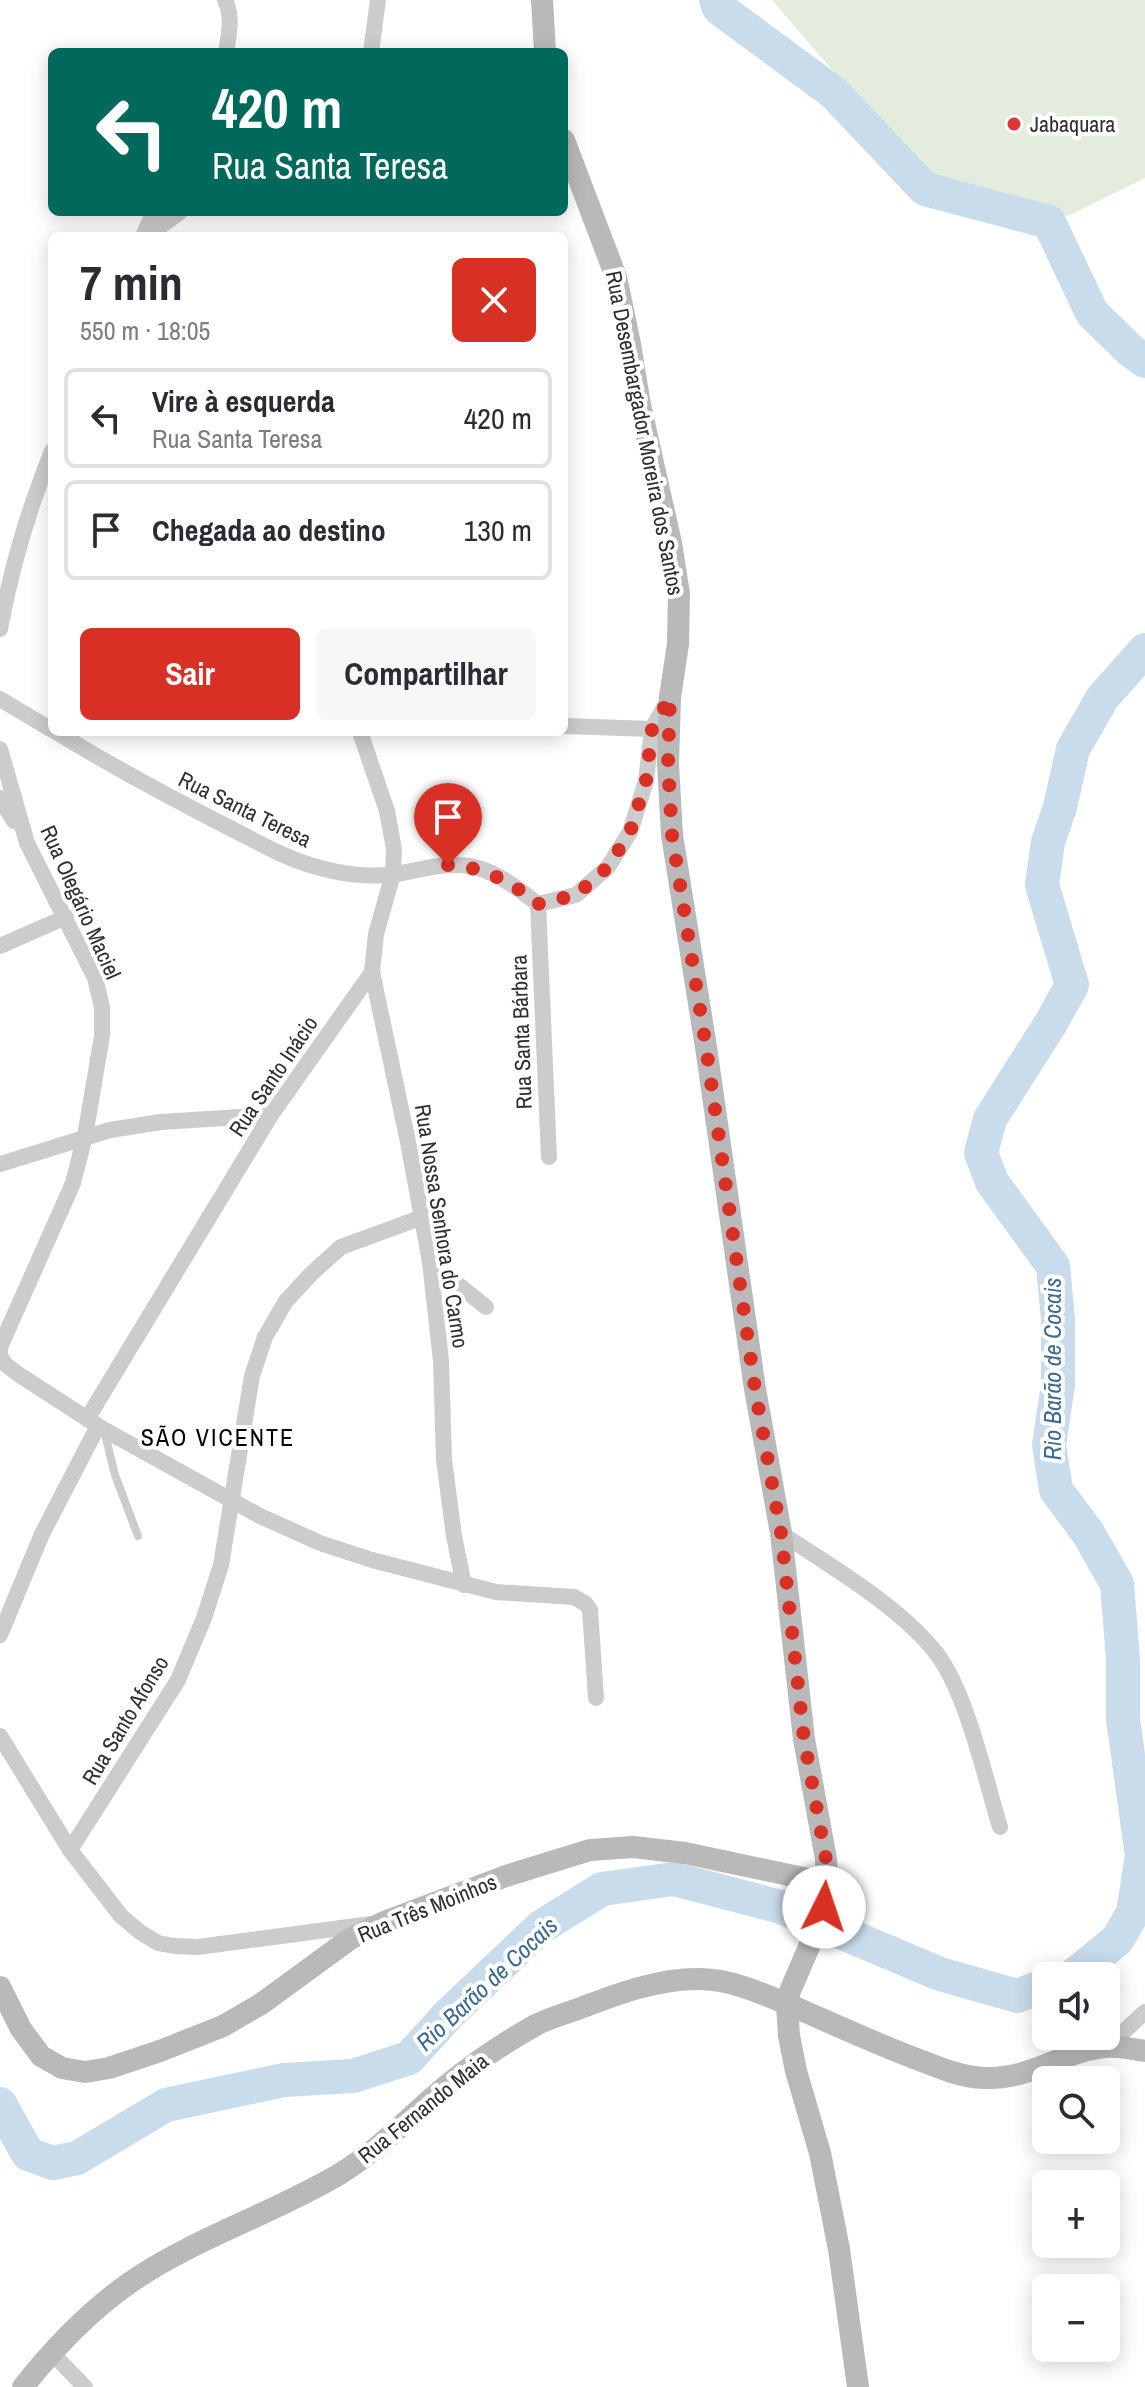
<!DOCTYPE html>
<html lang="pt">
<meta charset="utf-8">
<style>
body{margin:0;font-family:"Archivo Narrow",sans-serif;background:#f7f7f7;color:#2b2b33;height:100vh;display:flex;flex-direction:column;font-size:30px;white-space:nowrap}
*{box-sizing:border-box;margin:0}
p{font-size:26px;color:#7c7c81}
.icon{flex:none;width:44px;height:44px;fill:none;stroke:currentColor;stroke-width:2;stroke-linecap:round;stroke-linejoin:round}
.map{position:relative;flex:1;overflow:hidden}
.details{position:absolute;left:48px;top:232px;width:520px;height:504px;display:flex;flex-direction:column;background:#fff;border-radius:12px;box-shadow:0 4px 20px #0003}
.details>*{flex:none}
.banner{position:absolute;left:48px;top:48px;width:520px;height:168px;border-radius:12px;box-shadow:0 4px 20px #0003;background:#00695c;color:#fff;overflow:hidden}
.fabs{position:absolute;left:1032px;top:1962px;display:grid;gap:16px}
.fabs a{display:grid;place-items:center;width:88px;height:88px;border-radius:12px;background:#fff;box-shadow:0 4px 20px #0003;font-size:40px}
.pin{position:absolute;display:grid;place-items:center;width:68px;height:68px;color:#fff;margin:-82px -34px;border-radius:50% 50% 50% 0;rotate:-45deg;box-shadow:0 0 8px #0007}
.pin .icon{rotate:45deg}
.me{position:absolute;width:88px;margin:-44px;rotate:4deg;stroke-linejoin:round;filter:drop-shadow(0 0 6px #0008)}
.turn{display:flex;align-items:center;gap:28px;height:168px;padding:0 32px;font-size:36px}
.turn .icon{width:104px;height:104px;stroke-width:2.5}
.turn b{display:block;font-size:56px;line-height:68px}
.round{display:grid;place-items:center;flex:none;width:84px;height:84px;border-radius:12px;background:#f7f7f7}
.headline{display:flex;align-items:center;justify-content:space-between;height:136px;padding:0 32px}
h1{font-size:48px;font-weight:700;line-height:60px}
.button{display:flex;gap:16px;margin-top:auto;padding:16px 32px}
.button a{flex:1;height:92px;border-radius:12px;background:#d93025;color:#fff;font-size:32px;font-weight:700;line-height:92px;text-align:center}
.button a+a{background:#f7f7f7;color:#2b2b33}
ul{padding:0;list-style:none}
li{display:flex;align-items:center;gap:24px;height:100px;margin:0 16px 12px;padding:0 16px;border:4px solid #e1e1e2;border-radius:12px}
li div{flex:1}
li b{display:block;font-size:30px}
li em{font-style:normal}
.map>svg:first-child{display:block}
.garden{fill:#e4ecdd}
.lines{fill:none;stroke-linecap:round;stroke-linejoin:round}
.river{stroke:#c9dceb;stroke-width:34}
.lane{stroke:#ccc;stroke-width:8}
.street{stroke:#ccc;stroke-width:16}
.secondary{stroke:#b9b9b9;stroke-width:22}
.route{stroke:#d93025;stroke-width:14;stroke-dasharray:0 25.2}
.poi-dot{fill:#e33434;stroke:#fff;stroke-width:3}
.labels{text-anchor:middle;stroke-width:8;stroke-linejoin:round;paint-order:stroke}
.poi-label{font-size:22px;fill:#2f2f2f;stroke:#fff;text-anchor:start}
.street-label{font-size:22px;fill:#2f2f2f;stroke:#fff}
.water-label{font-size:24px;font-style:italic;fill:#3d6a90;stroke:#fff}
.neighbourhood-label{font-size:24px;letter-spacing:2px;fill:#000;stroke:#fff}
</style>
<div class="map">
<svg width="1145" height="2387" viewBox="0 0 1145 2387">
<rect width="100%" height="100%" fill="#fff"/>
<polygon class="garden" points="772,0 1145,0 1145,178 1068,216 932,176 834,72"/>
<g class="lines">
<g class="river">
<polyline points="716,0 719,8 834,93 925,189 1049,222 1092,313 1130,350 1145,361"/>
<polyline points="1073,1976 1117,1940 1133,1913 1142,1856 1123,1719 1123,1659 1117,1584 1088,1533 1056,1490 1049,1445 1058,1385 1058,1319 1053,1266 992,1182 981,1153 990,1119 1051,1023 1072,985 1042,885 1048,842 1060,807 1073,749 1103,697 1145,650"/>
<polyline points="0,2104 28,2154 53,2163 77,2158 166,2105 284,2080 353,2076 409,2058 449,2014 541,1927 602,1889 674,1879 781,1907 940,1974 1017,1996 1046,1985"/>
</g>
<polyline class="lane" points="104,1430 115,1475 138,1536"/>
<g class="street">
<path d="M225 0C233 16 229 35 226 52"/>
<polyline points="371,52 378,0"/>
<polyline points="143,236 154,212"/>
<polyline points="147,236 180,212"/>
<path d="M0 629C11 569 29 508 52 451"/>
<polyline points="0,699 52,730"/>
<polyline points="564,726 652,729"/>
<path d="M56 732C112 766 169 797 228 827 256 841 286 859 317 867 341 874 371 878 396 874 420 870 444 862 469 866 495 870 517 888 538 904L576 895 608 867 630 832 646 781 652 729 667 702"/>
<polyline points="0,749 27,843 95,978 102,1007 102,1036 85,1136 73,1183 1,1345 0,1352"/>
<polyline points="0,798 14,821"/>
<polyline points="538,904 549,1157"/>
<polyline points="0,946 66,917"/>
<polyline points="372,972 408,1142 430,1262 441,1361 444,1460 454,1536 464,1585"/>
<polyline points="0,1164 110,1130 161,1122 271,1115"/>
<polyline points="430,1262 486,1307"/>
<polyline points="0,1356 5,1364 18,1374 103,1429 260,1516 320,1543 372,1560 496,1592 574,1597 586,1604 590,1610 596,1698"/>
<polyline points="87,1419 271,1115 372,972 376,934 393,874 394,849 387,811 360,732"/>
<path d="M781 1533C831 1567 900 1606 937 1654 967 1694 985 1778 1000 1827"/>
<polyline points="0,1635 42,1534 98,1426"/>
<polyline points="0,1736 70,1850 121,1916 140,1932 158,1943 174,1946 198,1947 371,1924"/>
<polyline points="70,1850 178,1680 204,1618 221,1565 252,1376 265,1337 286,1301 312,1273 341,1247 420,1218"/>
<polyline points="1108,2046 1145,2012"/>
<polyline points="51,2352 85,2387"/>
</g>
<g class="secondary">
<polyline points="542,0 545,52"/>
<polyline points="564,140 616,277 630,344 640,405 671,543 679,594 678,644 670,697 668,764 672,835 706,1047 755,1389 781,1533 804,1739 826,1859 827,1883 818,1926 790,1991 787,2004 789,2036 796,2071 820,2153 839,2249 858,2387"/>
<polyline points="0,1987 21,2029 41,2056 62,2068 85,2072 109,2068 160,2051 223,2026 261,2004 350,1939 384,1922 506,1876 590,1850 633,1847 685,1853 827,1883"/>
<path d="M23 2387C54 2348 87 2313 128 2284 192 2239 270 2215 338 2175 378 2151 410 2116 446 2086 474 2063 505 2042 536 2025 549 2018 564 2014 578 2009 617 1994 659 1978 701 1979 736 1980 767 1996 799 2009 840 2027 881 2046 922 2061 942 2069 962 2077 984 2078 1032 2080 1064 2050 1107 2047 1119 2046 1133 2049 1145 2051"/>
</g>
</g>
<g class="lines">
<path class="route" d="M448 865C484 867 510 881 538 904L576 895 608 867 630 832 646 781 652 729 670 697 668 764 672 835 706 1047 755 1389 781 1533 804 1739 826 1859 827 1883 824 1907"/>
</g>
<circle class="poi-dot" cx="1014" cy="124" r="8"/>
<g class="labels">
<g class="poi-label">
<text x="1030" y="132">Jabaquara</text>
</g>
<g class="street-label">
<text transform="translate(645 433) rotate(79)" y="8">Rua Desembargador Moreira dos Santos</text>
<text transform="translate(245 809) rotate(26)" y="8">Rua Santa Teresa</text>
<text transform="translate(81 902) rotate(66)" y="8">Rua Olegário Maciel</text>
<text transform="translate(521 1032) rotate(-92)" y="8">Rua Santa Bárbara</text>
<text transform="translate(273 1076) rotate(-56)" y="8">Rua Santo Inácio</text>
<text transform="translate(442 1226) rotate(81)" y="8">Rua Nossa Senhora do Carmo</text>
<text transform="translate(125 1720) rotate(-59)" y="8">Rua Santo Afonso</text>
<text transform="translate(427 1908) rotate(-22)" y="8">Rua Três Moinhos</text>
<text transform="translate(423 2108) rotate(-39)" y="8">Rua Fernando Maia</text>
</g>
<g class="water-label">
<text transform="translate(1053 1369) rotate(-90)" y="8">Rio Barão de Cocais</text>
<text transform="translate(487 1984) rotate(-43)" y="8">Rio Barão de Cocais</text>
</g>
<g class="neighbourhood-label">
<text x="218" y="1446">SÃO VICENTE</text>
</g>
</g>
</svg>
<div class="fabs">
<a><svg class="icon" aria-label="sound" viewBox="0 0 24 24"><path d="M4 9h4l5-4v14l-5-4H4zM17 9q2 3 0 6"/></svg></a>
<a><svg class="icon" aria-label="search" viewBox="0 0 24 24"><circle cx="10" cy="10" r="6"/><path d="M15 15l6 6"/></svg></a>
<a>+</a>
<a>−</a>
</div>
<div class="pin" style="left:448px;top:865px;background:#d93025"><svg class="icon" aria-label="arrive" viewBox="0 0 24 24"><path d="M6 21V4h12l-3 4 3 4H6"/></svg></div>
<svg class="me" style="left:824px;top:1907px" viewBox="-20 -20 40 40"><circle r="19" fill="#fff"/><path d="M0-13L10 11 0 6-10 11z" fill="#d93025"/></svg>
<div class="banner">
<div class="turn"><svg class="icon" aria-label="left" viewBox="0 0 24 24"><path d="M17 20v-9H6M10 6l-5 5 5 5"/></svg><div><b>420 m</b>Rua Santa Teresa</div></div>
</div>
<section class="details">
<div class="headline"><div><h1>7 min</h1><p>550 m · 18:05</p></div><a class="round" style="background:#d93025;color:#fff"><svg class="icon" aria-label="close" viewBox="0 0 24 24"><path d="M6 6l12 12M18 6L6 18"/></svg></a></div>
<ul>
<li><svg class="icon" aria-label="left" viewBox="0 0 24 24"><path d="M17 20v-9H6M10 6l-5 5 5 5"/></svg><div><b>Vire à esquerda</b><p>Rua Santa Teresa</p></div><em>420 m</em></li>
<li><svg class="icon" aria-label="arrive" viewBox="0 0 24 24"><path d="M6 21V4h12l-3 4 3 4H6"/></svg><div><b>Chegada ao destino</b></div><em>130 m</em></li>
</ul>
<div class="button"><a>Sair</a><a>Compartilhar</a></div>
</section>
</div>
